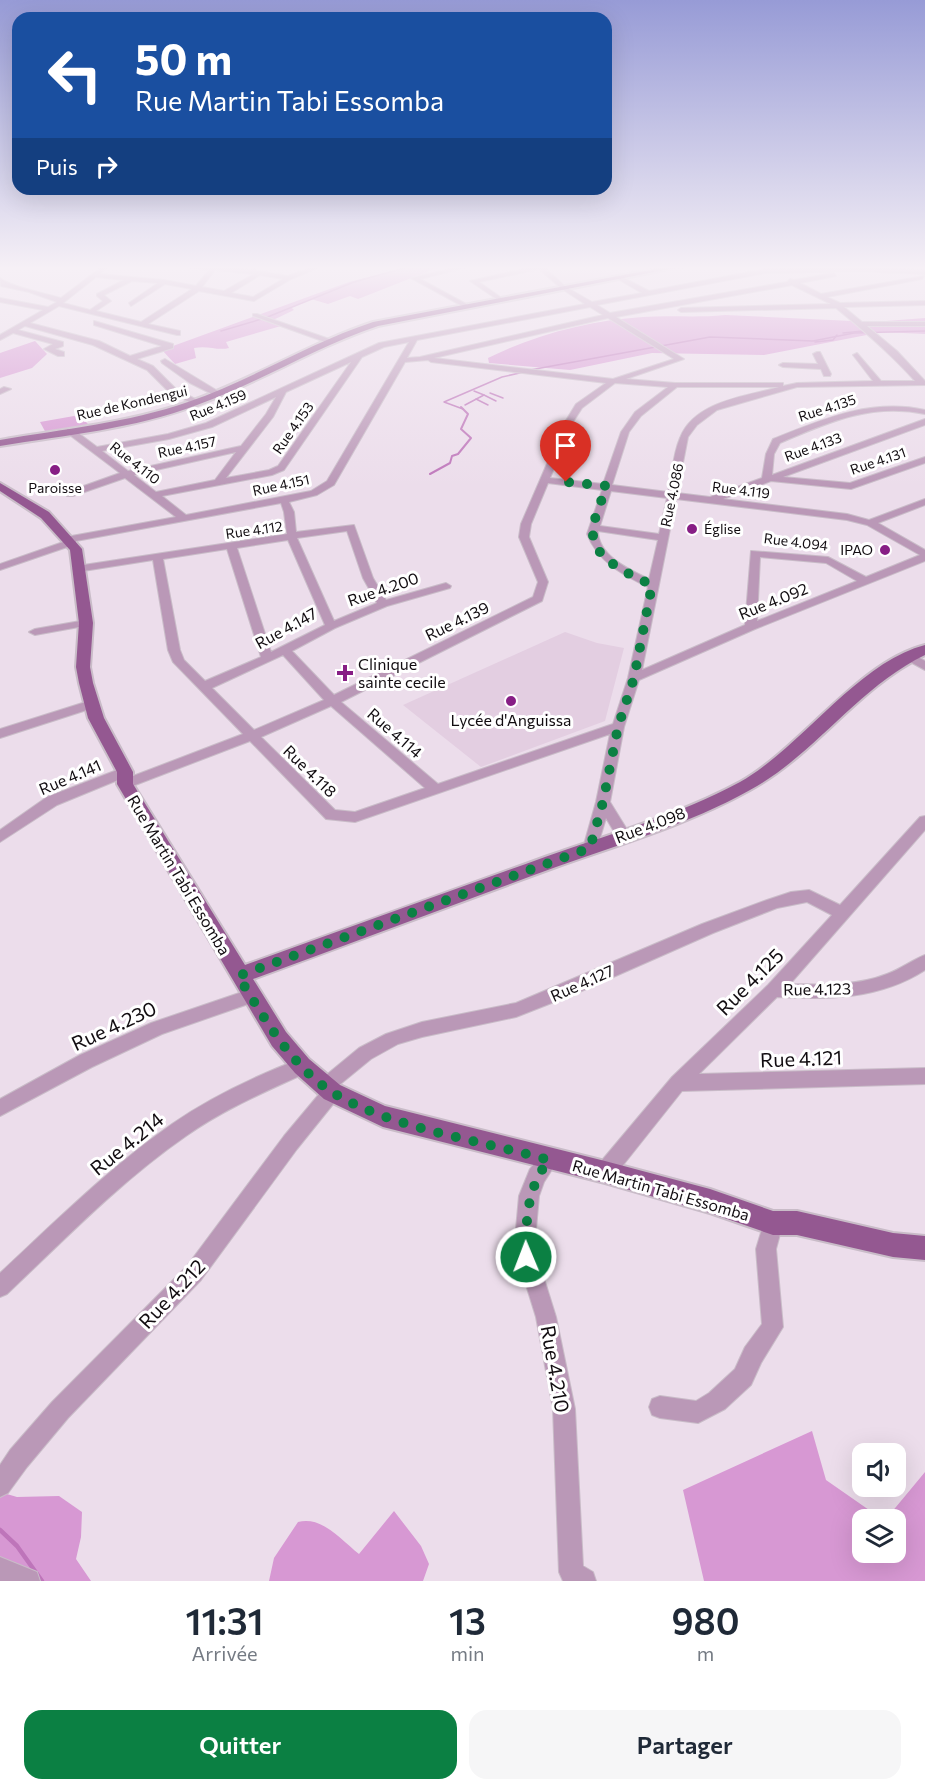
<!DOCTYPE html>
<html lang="fr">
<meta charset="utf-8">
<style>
body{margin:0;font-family:Commissioner,sans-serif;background:#f6f6f7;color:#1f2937;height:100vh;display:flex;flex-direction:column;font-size:22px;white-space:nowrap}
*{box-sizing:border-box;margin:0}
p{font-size:20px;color:#747a83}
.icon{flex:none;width:33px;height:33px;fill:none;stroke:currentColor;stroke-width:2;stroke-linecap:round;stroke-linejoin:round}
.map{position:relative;height:1581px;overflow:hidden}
.sheet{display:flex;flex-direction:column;background:#fff;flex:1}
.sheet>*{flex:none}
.guide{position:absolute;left:12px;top:12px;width:600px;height:183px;border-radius:18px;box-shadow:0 6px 24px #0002;background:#1a4fa0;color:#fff;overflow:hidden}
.controls{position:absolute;left:852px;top:1443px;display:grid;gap:12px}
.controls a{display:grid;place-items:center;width:54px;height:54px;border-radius:12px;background:#fff;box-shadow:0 6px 24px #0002;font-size:30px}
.pin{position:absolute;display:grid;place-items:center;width:51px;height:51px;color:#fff;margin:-62px -26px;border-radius:50% 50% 50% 0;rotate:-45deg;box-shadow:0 0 6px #0007}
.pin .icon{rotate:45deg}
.me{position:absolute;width:66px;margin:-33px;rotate:359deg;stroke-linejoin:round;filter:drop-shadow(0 0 4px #0008)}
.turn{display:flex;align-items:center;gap:21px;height:126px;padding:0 24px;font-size:27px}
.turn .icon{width:78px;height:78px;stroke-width:2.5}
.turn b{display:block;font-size:42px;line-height:51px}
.then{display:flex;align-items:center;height:57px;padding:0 24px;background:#0003;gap:12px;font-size:22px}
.eta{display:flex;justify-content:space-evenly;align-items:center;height:102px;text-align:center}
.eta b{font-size:36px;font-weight:600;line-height:42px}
.action{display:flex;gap:12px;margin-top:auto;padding:12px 24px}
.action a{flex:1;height:69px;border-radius:18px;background:#0b8043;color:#fff;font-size:24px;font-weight:600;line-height:69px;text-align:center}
.action a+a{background:#f6f6f7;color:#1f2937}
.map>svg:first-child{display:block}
.built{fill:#e3cee1}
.green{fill:#d798d3}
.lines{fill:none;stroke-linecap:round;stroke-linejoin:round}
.stream-far2{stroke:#be75ba;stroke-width:1.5}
.stream-far1{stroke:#be75ba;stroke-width:2}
.stream{stroke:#be75ba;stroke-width:4.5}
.minor-casing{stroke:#c9bcc8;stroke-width:2}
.major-casing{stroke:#c9bcc8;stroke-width:4}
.minor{fill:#ba98b7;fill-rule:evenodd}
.major{fill:#945891;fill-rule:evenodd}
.route{stroke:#0b8043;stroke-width:10;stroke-dasharray:0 18}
.poi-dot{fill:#871e85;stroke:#fff;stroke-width:2}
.labels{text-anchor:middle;stroke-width:6;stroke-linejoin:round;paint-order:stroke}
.far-street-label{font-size:14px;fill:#110c10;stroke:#fff}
.far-poi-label{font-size:14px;fill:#110c10;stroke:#fff}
.street-label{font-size:16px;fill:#110c10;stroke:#fff}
.poi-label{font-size:16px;fill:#110c10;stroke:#fff;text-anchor:start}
.near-street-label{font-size:20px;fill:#110c10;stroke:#fff}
</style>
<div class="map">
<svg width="925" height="1581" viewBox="0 0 925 1581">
<rect width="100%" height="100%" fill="#ecddeb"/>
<g class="built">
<polygon points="544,266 597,266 614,275 565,284"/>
<polygon points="565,632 597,643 624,648 605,721 481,767 403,705"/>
</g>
<g class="green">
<path d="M411 266H442L358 299 350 296 328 304 311 299 291 307 294 310 271 321 281 326 226 342 229 348C217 351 208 345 194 348L196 358 175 364 162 350 349 282Z"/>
<path d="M725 315 873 322 925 318V334L882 332 764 355 652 353 570 370 489 363 488 358C534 335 591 320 643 317 670 315 696 318 725 315Z"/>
<polygon points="35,341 47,354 32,368 0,378 0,353"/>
<polygon points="74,416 83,419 89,425 46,433 40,422"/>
<polygon points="812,1431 826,1480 882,1519 862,1520 862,1552 896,1552 896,1520 886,1519 925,1472 925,1581 704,1581 683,1490"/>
<polygon points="0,1492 17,1497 59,1496 82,1512 81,1537 76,1559 91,1581 0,1581"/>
<path d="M394 1511 421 1546 429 1564 423 1581H269L274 1558 298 1522C323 1516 341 1540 359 1554Z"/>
</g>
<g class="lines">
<g class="stream-far2">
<polyline points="221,331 265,318 354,282 412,266"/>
<polyline points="843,333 863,331"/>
<polyline points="815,342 833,340 837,335"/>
<polyline points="530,370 710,337 813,341 854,333 925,331"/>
<polyline points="474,391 484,395"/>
<polyline points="490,393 503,398"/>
<polyline points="476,399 488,405"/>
<polyline points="465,405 484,395 496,401"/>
<polyline points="463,409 444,402 502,377 524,372"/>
</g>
<polyline class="stream-far1" points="430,474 450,463 452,456 458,454 471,438 461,429 468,414 461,407"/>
<polyline class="stream" points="0,1530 17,1546 42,1581"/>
<g class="minor-casing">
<g id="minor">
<path d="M103 266H109L100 274 164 280 196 286 209 270 191 268 188 266H218L251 270 254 268 258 271 288 276 315 266H323L291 279 254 301 199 291 148 324 180 331V335H177L59 306 30 323 99 341 130 356 162 346 94 325V321L173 344V348L137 359 153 366 176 389 199 401 200 403 196 405 170 393 147 370 93 345 25 326 18 330 63 342V346L55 349 64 352V356H58L44 349 53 344 13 333 0 340V335L43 310 0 302V298L48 307 57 302 29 292 1 286 0 278C11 287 44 293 61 298ZM215 270 253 274H254L224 291 202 287ZM260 275 283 279 253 297 231 293ZM96 277 124 280 97 294V296L103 301 90 310 63 303ZM132 281 158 283 129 303 131 306 165 284 192 289 141 322 96 311 111 301 104 295Z"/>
<polygon points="462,266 472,266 420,279 468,305 466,308 411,278"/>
<path d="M536 266H543L566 287 592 302 642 293 616 278 618 275 649 291 765 269 855 267 925 270V274L855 271 765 273 597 305 610 313 787 282 790 279 794 280 834 273 836 276 800 283 821 294 924 276 922 279 827 297 840 303 925 301V305L844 307 862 322H925V326H867L897 351 925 381V385L797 387 717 410 697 425 688 437 677 493 710 497 762 478 766 454 773 439C823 419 871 398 925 410V414C871 403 829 422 780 443L774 454 772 475 925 419V425L783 477 850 483 925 457V463L851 489 771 481 723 499 847 514 869 520 925 499V505L878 523 925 550V561L755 629 639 680 624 727 610 802 631 836 629 840H619L606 818 597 848 595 852H585L583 848 596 802 610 734 355 822 326 819 250 741 130 787H120L118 784 120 781 243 734 173 662 168 650 153 560 77 572 72 569 77 566 287 534 284 512 281 503 76 541V544L0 570V564L66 541V537L176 517 125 478 73 496H67V492L120 473 67 433V429H73L97 447 168 434 206 423 379 343 585 304 562 289 539 269 479 282 503 299 501 302 470 281ZM792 285 831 304 681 308 678 310 681 312 836 308C863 330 890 353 915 381H881L857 353 853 355 873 381 797 383 783 386V383H675L626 379 684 359 616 317ZM590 307 603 315 420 357 407 358 417 340ZM608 318 674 359 613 379 434 358ZM409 342 327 481 311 491 186 515 162 496 272 475 284 470 362 357 384 347ZM428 360 431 362 606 383 576 404 565 422 521 524 519 537 538 582 533 597 334 695 292 651 335 628 387 606 450 588 451 586 446 583 386 600 373 578 354 525 296 532 294 512 289 502 317 495 334 485 405 362ZM351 362 278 466 269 470 226 478 273 417 286 392ZM615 383 668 387 635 412 621 432 603 484 550 478 573 422 582 408ZM677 387H779C747 396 694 401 680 438 673 454 672 475 668 492L612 485 629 432 641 416ZM276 397 266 414 241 446 128 471 102 451 169 439 212 427ZM236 452 215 480 156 492 134 475ZM548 483 602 490 587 534C598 562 622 574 648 587L628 678 613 724 438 784 341 702 542 601 548 582 529 537 531 524ZM611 491 667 498 659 534 600 526ZM676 499 847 520 867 525 920 555 866 577 828 557 751 551 745 625 642 670ZM347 531 363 578 377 603 334 621 297 538ZM598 531 658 540 649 579C630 570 598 556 598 531ZM288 540 325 625 271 652 237 548ZM227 549 261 657 205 681 184 660 180 650 163 559ZM760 557 826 563 857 581 757 621ZM283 655 324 700 254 730 212 688ZM331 706 425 788 355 812 335 810 261 737Z"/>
<polygon points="253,314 257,314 335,341 328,343 253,316"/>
<polygon points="817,352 820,352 831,374 830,376 824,376 821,369 783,367 779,365 783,363 818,364 813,354"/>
<polygon points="165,359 221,393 214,395 190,383 162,363 161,361"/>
<polygon points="4,387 11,389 0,394 0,389"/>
<polygon points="86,620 90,621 90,625 35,635 29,632 35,629"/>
<polygon points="909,652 925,661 925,670 905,659 903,656"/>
<polygon points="92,700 96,701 98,704 96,707 0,738 0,729"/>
<polygon points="125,767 130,769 132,772 130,775 57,805 0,842 0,830 47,797"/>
<path d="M925 816V830L790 984C822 985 857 986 887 974 901 969 912 960 925 955V970C880 999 829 1000 777 997L699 1074 925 1068V1084L682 1091 612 1179 605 1181 598 1179 596 1172 598 1165 672 1077 768 985 832 915 807 902 777 908 713 933 577 993 516 1017 422 1037 398 1044 371 1059 338 1086 341 1092 338 1098 297 1149 201 1280 68 1418 27 1467 8 1493 0 1497V1465L10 1450 52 1402 187 1266 284 1136 320 1093 316 1087 319 1081 359 1048 386 1034 422 1022 516 1003 702 924 767 900 791 892 809 890 840 905 920 817Z"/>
<polygon points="251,989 257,991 259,996 257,1001 162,1034 92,1067 0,1116 0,1099 80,1055 151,1023"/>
<path d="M302 1058 308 1060 311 1066 308 1072C267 1091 224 1109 186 1136 121 1181 65 1239 7 1294L0 1297V1273C56 1221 110 1167 172 1124 211 1097 258 1075 302 1058Z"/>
<polygon points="549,1151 556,1154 558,1160 544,1182 539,1196 536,1229 537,1256 556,1317 575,1409 583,1566 593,1572 596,1581 563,1581 559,1572 553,1409 536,1317 517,1256 516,1229 519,1196 530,1169 542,1154"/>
<polygon points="773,1213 780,1216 783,1223 776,1249 783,1327 761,1363 751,1385 725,1409 698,1423 660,1418 652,1415 649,1407 652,1399 660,1396 696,1401 709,1393 735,1369 745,1347 762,1324 756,1249 766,1216"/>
<polygon points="0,1557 37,1572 40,1581 0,1581"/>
</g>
</g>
<g class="major-casing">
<g id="major">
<path d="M671 266H685L378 326C315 347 259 383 197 405 134 429 66 435 0 446V440C63 429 128 423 188 402 252 380 309 343 373 322Z"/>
<path d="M0 483 49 512 82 549 93 623 90 667 93 683 104 718 133 772V784L245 965C345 929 445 893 545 857 610 834 679 815 740 782 802 747 858 662 925 645V655C857 688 816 754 750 790 689 824 621 844 556 867 455 904 354 942 253 979L286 1032 309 1059 340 1085 385 1106 605 1161 710 1189 773 1211H797L893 1233 925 1236V1260L893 1257 797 1235H773L710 1213 605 1183 383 1127 324 1099 295 1073 272 1046 117 784V772L88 718 79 683 76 667 79 623 70 550 41 518 0 491Z"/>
</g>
</g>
<use href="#minor" class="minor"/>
<use href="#major" class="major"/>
</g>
<linearGradient id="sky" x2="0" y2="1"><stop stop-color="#979bd6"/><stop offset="0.55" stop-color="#f6f0f6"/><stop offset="1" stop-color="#f6f0f6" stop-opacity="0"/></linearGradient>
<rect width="925" height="487" fill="url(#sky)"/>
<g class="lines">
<path class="route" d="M526 1257C526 1221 526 1189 549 1160 483 1141 389 1128 332 1092 290 1065 264 1017 238 976L590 848 603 802 618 727 634 678 652 585C633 576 594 560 593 535 592 520 602 500 607 486L566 482"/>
</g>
<g class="poi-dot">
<circle cx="55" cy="470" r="6"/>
<circle cx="692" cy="529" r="6"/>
<circle cx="885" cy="550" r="6"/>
<path d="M342 664h6v6h6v6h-6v6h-6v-6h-6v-6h6z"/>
<circle cx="511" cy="701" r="6"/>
</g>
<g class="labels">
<g class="far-street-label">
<text transform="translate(132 403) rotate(-13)" y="5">Rue de Kondengui</text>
<text transform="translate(218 405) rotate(-23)" y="5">Rue 4.159</text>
<text transform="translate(827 408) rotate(-18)" y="5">Rue 4.135</text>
<text transform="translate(293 428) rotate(-55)" y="5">Rue 4.153</text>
<text transform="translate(187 447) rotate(-12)" y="5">Rue 4.157</text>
<text transform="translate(813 447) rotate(-20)" y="5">Rue 4.133</text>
<text transform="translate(878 461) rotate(-19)" y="5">Rue 4.131</text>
<text transform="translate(135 463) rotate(38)" y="5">Rue 4.110</text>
<text transform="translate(281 485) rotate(-12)" y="5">Rue 4.151</text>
<text transform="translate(741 490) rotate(7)" y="5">Rue 4.119</text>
<text transform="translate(672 495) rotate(-78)" y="5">Rue 4.086</text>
<text transform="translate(254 530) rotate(-8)" y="5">Rue 4.112</text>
<text transform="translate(796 542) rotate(7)" y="5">Rue 4.094</text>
</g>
<g class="far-poi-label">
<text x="55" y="493">Paroisse</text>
<text x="704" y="534" text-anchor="start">Église</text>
<text x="873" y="555" text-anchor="end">IPAO</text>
</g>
<g class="street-label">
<text transform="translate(383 589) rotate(-19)" y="6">Rue 4.200</text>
<text transform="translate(773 601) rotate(-22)" y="6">Rue 4.092</text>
<text transform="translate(457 621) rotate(-26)" y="6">Rue 4.139</text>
<text transform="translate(286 628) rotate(-29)" y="6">Rue 4.147</text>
<text transform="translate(395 733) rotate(41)" y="6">Rue 4.114</text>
<text transform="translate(310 771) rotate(44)" y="6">Rue 4.118</text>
<text transform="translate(70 777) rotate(-23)" y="6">Rue 4.141</text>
<text transform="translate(650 825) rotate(-21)" y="6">Rue 4.098</text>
<text transform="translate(179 875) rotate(59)" y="6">Rue Martin Tabi Essomba</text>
<text transform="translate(582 983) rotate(-24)" y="6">Rue 4.127</text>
<text transform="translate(817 989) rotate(-1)" y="6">Rue 4.123</text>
<text transform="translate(661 1190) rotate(16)" y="6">Rue Martin Tabi Essomba</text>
</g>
<g class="poi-label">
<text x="358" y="670">Clinique<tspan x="358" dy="18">sainte cecile</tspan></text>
<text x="511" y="726" text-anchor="middle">Lycée d'Anguissa</text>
</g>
<g class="near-street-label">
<text transform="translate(750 982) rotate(-45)" y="7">Rue 4.125</text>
<text transform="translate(114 1026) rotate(-25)" y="7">Rue 4.230</text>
<text transform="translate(801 1059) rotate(-2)" y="7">Rue 4.121</text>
<text transform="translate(127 1144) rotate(-39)" y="7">Rue 4.214</text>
<text transform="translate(172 1294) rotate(-47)" y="7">Rue 4.212</text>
<text transform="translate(555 1369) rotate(80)" y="7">Rue 4.210</text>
</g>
</g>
</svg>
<div class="controls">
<a><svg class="icon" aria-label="sound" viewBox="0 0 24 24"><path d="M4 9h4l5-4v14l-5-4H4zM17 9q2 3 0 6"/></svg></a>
<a><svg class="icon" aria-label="layers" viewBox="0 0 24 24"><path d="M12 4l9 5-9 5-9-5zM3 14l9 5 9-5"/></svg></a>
</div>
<div class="pin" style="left:566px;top:482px;background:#d93025"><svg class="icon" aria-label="arrive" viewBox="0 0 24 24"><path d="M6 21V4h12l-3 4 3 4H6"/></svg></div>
<svg class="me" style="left:526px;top:1257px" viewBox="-20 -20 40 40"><circle r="17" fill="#0b8043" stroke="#fff" stroke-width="3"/><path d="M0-11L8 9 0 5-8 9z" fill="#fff"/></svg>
<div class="guide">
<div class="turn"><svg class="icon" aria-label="left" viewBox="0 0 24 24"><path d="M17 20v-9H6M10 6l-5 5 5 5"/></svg><div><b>50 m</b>Rue Martin Tabi Essomba</div></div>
<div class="then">Puis<svg class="icon" aria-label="right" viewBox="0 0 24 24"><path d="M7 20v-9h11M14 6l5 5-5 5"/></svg></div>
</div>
</div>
<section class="sheet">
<div class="eta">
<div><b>11:31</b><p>Arrivée</p></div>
<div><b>13</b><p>min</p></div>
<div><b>980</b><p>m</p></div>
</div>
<div class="action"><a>Quitter</a><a>Partager</a></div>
</section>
